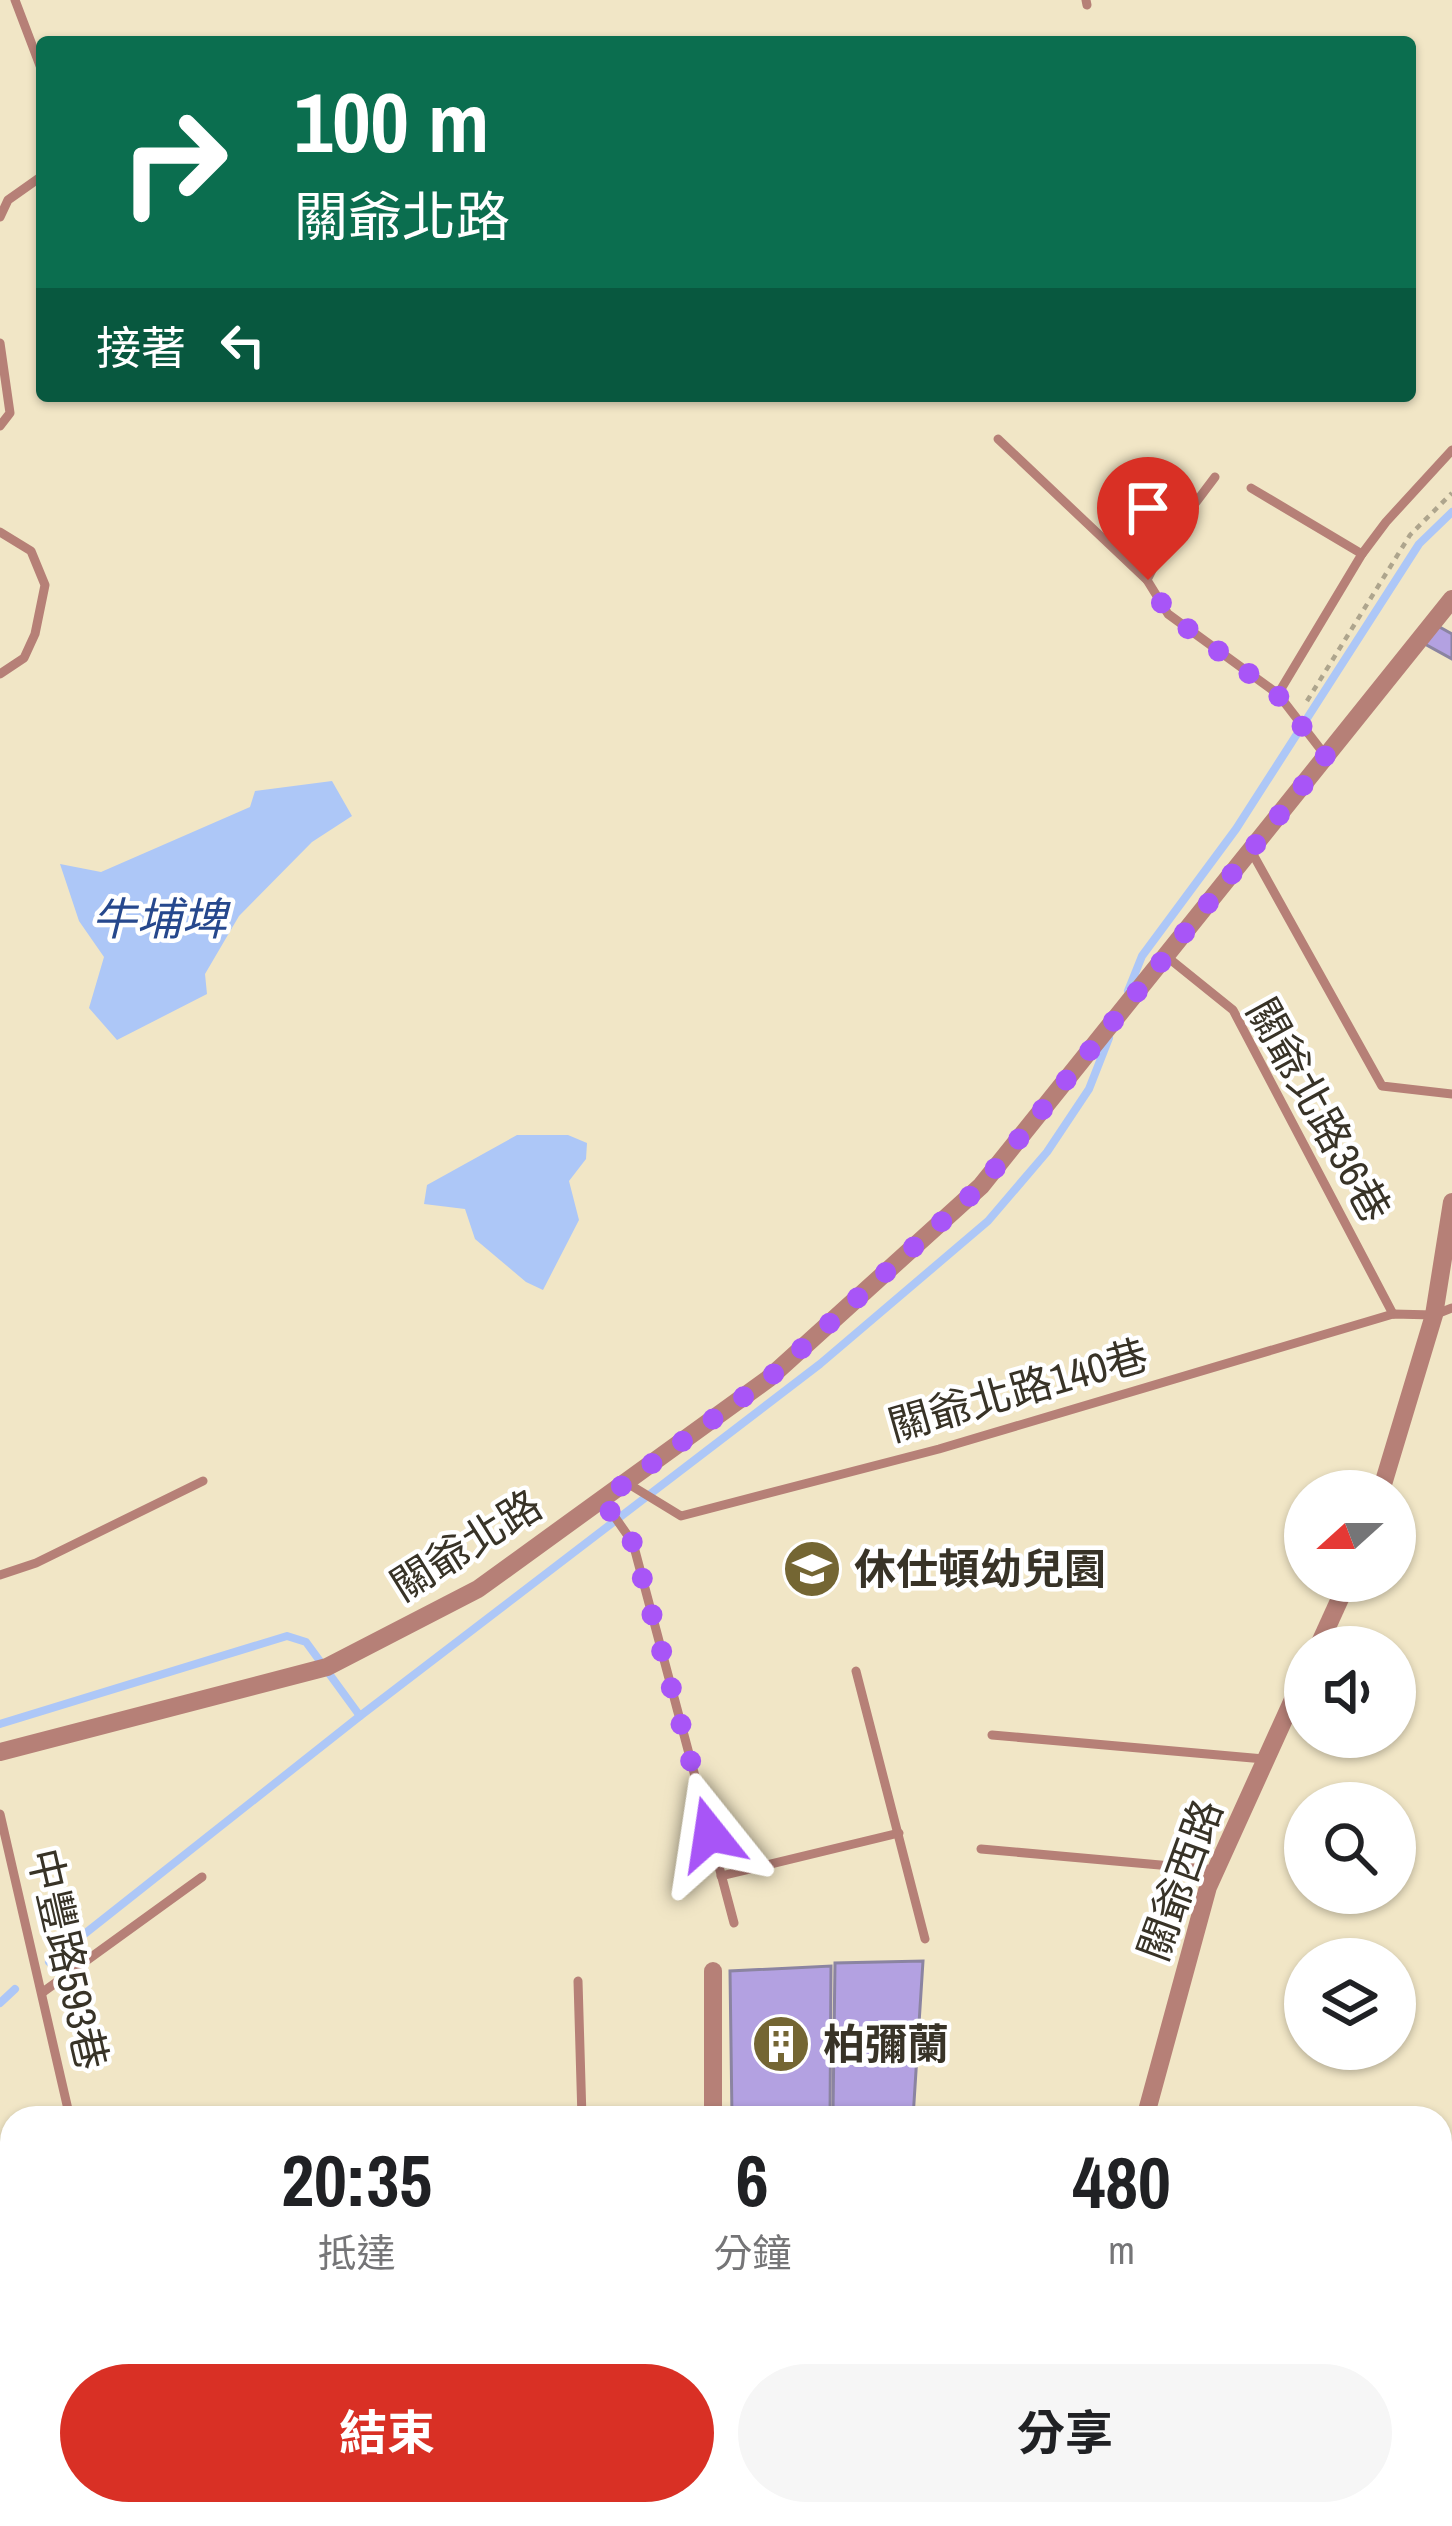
<!DOCTYPE html>
<html lang="zh-TW">
<meta charset="utf-8">
<style>
body{margin:0;font-family:"Archivo Narrow","Noto Sans TC",sans-serif;background:#f6f6f6;color:#202124;height:100vh;display:flex;flex-direction:column;font-size:45px;white-space:nowrap}
*{box-sizing:border-box;margin:0}
p{font-size:39px;color:#757577}
.icon{flex:none;width:66px;height:66px;fill:none;stroke:currentColor;stroke-width:2;stroke-linecap:round;stroke-linejoin:round}
.map{position:relative;flex:1;overflow:hidden}
.drawer{position:absolute;left:0px;top:2106px;width:1452px;height:420px;display:flex;flex-direction:column;background:#fff;border-radius:36px 36px 0 0;box-shadow:0 3px 9px #0004}
.drawer>*{flex:none}
.hud{position:absolute;left:36px;top:36px;width:1380px;height:366px;border-radius:12px;box-shadow:0 3px 9px #0004;background:#0b6e4f;color:#fff;overflow:hidden}
.needle{width:78px;rotate:249deg}
.fabs{position:absolute;left:1284px;top:1470px;display:grid;gap:24px}
.fabs a{display:grid;place-items:center;width:132px;height:132px;border-radius:50%;background:#fff;box-shadow:0 3px 9px #0004;font-size:60px}
.pin{position:absolute;display:grid;place-items:center;width:102px;height:102px;color:#fff;margin:-123px -51px;border-radius:50% 50% 50% 0;rotate:-45deg;box-shadow:0 0 12px #0007}
.pin .icon{rotate:45deg}
.me{position:absolute;width:132px;margin:-66px;rotate:345deg;stroke-linejoin:round;filter:drop-shadow(0 0 9px #0008)}
.turn{display:flex;align-items:center;gap:42px;height:252px;padding:0 60px;font-size:54px}
.turn .icon{width:156px;height:156px;stroke-width:2.5}
.turn b{display:block;font-size:84px;line-height:102px}
.then{display:flex;align-items:center;height:114px;padding:0 60px;background:#0003;gap:24px;font-size:45px}
.eta{display:flex;justify-content:space-evenly;align-items:center;height:204px;text-align:center}
.eta b{font-size:72px;font-weight:700;line-height:84px}
.primary-button{display:flex;gap:24px;margin-top:auto;padding:24px 60px}
.primary-button a{flex:1;height:138px;border-radius:72px;background:#d93025;color:#fff;font-size:48px;font-weight:700;line-height:138px;text-align:center}
.primary-button a+a{background:#f6f6f6;color:#202124}
.map>svg:first-child{display:block}
.water{fill:#adc7f7}
.lines{fill:none;stroke-linecap:round;stroke-linejoin:round}
.stream{stroke:#adc7f7;stroke-width:8}
.building{fill:#b3a1e1;stroke:#8b84a1;stroke-width:3}
.path{stroke:#aea58d;stroke-width:4.5;stroke-dasharray:6 6;stroke-linecap:butt}
.service{stroke:#b68077;stroke-width:9}
.minor{stroke:#b68077;stroke-width:18}
.secondary{stroke:#994e42;stroke-width:24}
.route{stroke:#a855f7;stroke-width:21;stroke-dasharray:0 37.8}
.labels{text-anchor:middle;stroke-width:9;stroke-linejoin:round;paint-order:stroke}
.street-label{font-size:42px;fill:#383327;stroke:#fff}
.poi-label{font-size:42px;font-weight:bold;fill:#383327;stroke:#fff;text-anchor:start}
.water-label{font-size:45px;font-style:italic;fill:#26488d;stroke:#fff}
</style>
<div class="map">
<svg width="1452" height="2526" viewBox="0 0 1452 2526">
<rect width="100%" height="100%" fill="#f1e6c6"/>
<g class="water">
<polygon points="332,781 352,816 312,842 239,916 205,974 207,994 117,1040 89,1008 104,957 79,921 60,864 101,872 250,807 255,791"/>
<polygon points="517,1135 568,1135 587,1143 586,1159 569,1181 579,1220 543,1290 526,1282 475,1239 465,1209 424,1204 427,1185"/>
</g>
<g class="lines">
<g class="stream">
<polyline points="1128,991 1142,956 1236,829 1419,544 1452,512"/>
<polyline points="0,1724 287,1636 306,1642 360,1716"/>
<polyline points="49,1962 360,1716 820,1364 988,1221 1047,1152 1089,1089 1109,1038"/>
<polyline points="0,2003 15,1989"/>
<polyline points="0,2271 1,2281"/>
<polyline points="6,2389 12,2507"/>
<polyline points="12,2514 13,2526"/>
</g>
</g>
<g class="building">
<polygon points="1436,625 1452,634 1452,659 1423,643"/>
<polygon points="923,1961 913,2118 862,2118 862,2112 833,2112 835,1963"/>
<polygon points="831,1966 830,2118 732,2118 730,1971"/>
</g>
<g class="lines">
<polyline class="path" points="1307,701 1410,535 1452,493"/>
<g class="service">
<polyline points="15,0 42,71"/>
<polyline points="1086,0 1087,5"/>
<polyline points="0,217 8,200 42,176"/>
<polyline points="0,343 10,413 0,426"/>
<polyline points="998,439 1147,580"/>
<polyline points="1215,477 1166,542 1147,580 1168,614 1278,694"/>
<polyline points="1251,488 1362,554"/>
<polyline points="0,532 31,551 45,585 35,634 24,658 0,674"/>
<polyline points="1325,755 1278,694 1362,554 1386,522 1452,450"/>
<polyline points="1250,849 1382,1086 1452,1094"/>
<polyline points="1166,956 1233,1010 1393,1314"/>
<polyline points="627,1483 681,1516 939,1449 1393,1314 1434,1315 1452,1308"/>
<polyline points="603,1500 633,1543 734,1923"/>
<polyline points="0,1575 36,1563 203,1481"/>
<polyline points="856,1671 925,1939"/>
<polyline points="992,1735 1264,1759"/>
<polyline points="0,1814 70,2118"/>
<polyline points="981,1849 1216,1870"/>
<polyline points="721,1876 899,1833"/>
<polyline points="578,1981 582,2118"/>
<polyline points="43,1992 202,1877"/>
<polyline points="1283,2113 1283,2118"/>
<polyline points="0,2450 4,2526"/>
<polyline points="1098,2514 1129,2526"/>
<polyline points="351,2526 353,2514"/>
<polyline points="1136,2526 1139,2514"/>
</g>
<g class="minor">
<polyline points="1381,1491 1434,1315 1452,1202"/>
<polyline points="1318,1647 1348,1581"/>
<polyline points="0,1752 327,1667 478,1589 768,1379 981,1186 1452,599"/>
<polyline points="713,2118 713,1971"/>
<polyline points="1145,2118 1208,1887 1305,1673"/>
<polyline points="1020,2526 1026,2514"/>
</g>
<g class="secondary">
<polyline points="1440,2216 1452,2215"/>
<polyline points="1440,2257 1452,2256"/>
<polyline points="0,2321 12,2319"/>
<polyline points="0,2365 12,2362"/>
</g>
</g>
<g class="lines">
<polyline class="route" points="710,1834 633,1543 602,1500 768,1379 981,1186 1326,757 1277,694 1168,614 1148,580"/>
</g>
<defs>
<g id="school-disc" transform="scale(3)"><circle r="9.5" fill="#746633" stroke="#fff"/><path d="M0-5L7-2L0 1L-7-2ZM-4 1L0 2.5L4 1V4Q0 6-4 4Z" fill="#fff"/></g>
<g id="building-disc" transform="scale(3)"><circle r="9.5" fill="#746633" stroke="#fff"/><path d="M-4-6H4V6H1V3H-1V6H-4ZM-2.5-4.3h1.7v1.8h-1.7ZM.8-4.3h1.7v1.8H.8ZM-2.5-1h1.7V.8h-1.7ZM.8-1h1.7V.8H.8Z" fill="#fff"/></g>
</defs>
<g fill-rule="evenodd">
<use href="#school-disc" x="812" y="1569"/>
<use href="#building-disc" x="781" y="2044"/>
</g>
<g class="labels">
<g class="street-label">
<text transform="translate(1319 1110) rotate(61)" y="15">關爺北路36巷</text>
<text transform="translate(1018 1390) rotate(-16)" y="15">關爺北路140巷</text>
<text transform="translate(466 1545) rotate(-32)" y="15">關爺北路</text>
<text transform="translate(1180 1880) rotate(-70)" y="15">關爺西路</text>
<text transform="translate(68 1959) rotate(77)" y="15">中豐路593巷</text>
</g>
<g class="poi-label">
<text x="854" y="1584">休仕頓幼兒園</text>
<text x="823" y="2059">柏彌蘭</text>
</g>
<g class="water-label">
<text x="159" y="935">牛埔埤</text>
</g>
</g>
</svg>
<div class="fabs">
<a><svg class="needle" viewBox="-14 -14 28 28"><path d="M0-13l5 13h-10z" fill="#e53935"/><path d="M0 13l5-13h-10z" fill="#757577"/></svg></a>
<a><svg class="icon" aria-label="sound" viewBox="0 0 24 24"><path d="M4 9h4l5-4v14l-5-4H4zM17 9q2 3 0 6"/></svg></a>
<a><svg class="icon" aria-label="search" viewBox="0 0 24 24"><circle cx="10" cy="10" r="6"/><path d="M15 15l6 6"/></svg></a>
<a><svg class="icon" aria-label="layers" viewBox="0 0 24 24"><path d="M12 4l9 5-9 5-9-5zM3 14l9 5 9-5"/></svg></a>
</div>
<div class="pin" style="left:1148px;top:580px;background:#d93025"><svg class="icon" aria-label="arrive" viewBox="0 0 24 24"><path d="M6 21V4h12l-3 4 3 4H6"/></svg></div>
<svg class="me" style="left:710px;top:1834px" viewBox="-20 -20 40 40"><path d="M0-17L14 15 0 8-14 15z" fill="#a855f7" stroke="#fff" stroke-width="4"/></svg>
<div class="hud">
<div class="turn"><svg class="icon" aria-label="right" viewBox="0 0 24 24"><path d="M7 20v-9h11M14 6l5 5-5 5"/></svg><div><b>100 m</b>關爺北路</div></div>
<div class="then">接著<svg class="icon" aria-label="left" viewBox="0 0 24 24"><path d="M17 20v-9H6M10 6l-5 5 5 5"/></svg></div>
</div>
<section class="drawer">
<div class="eta">
<div><b>20:35</b><p>抵達</p></div>
<div><b>6</b><p>分鐘</p></div>
<div><b>480</b><p>m</p></div>
</div>
<div class="primary-button"><a>結束</a><a>分享</a></div>
</section>
</div>
